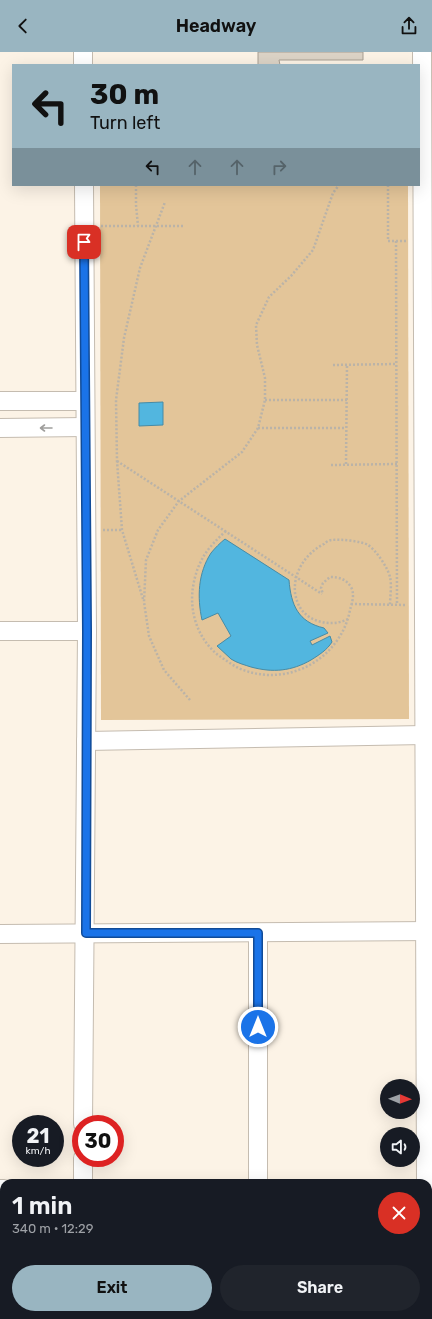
<!DOCTYPE html>
<meta charset="utf-8">
<style>
body{margin:0;font-family:Rubik,sans-serif;background:#20242c;color:#f1f3f6;height:100vh;display:flex;flex-direction:column;font-size:15px;white-space:nowrap}
*{box-sizing:border-box;margin:0}
p{font-size:13px;color:#9ea1a6}
.icon{flex:none;width:22px;height:22px;fill:none;stroke:currentColor;stroke-width:2;stroke-linecap:round;stroke-linejoin:round}
.map{position:relative;flex:1;overflow:hidden}
.panel{position:absolute;left:0px;top:1127px;width:432px;height:140px;display:flex;flex-direction:column;background:#171b24;border-radius:12px 12px 0 0;box-shadow:0 4px 16px #0002}
.panel>*{flex:none}
.banner{position:absolute;left:12px;top:12px;width:408px;height:122px;border-radius:0px;box-shadow:0 4px 16px #0002;background:#99b5c1;color:#111;overflow:hidden}
.needle{width:26px;rotate:91deg}
.buttons{position:absolute;left:380px;top:1027px;display:grid;gap:8px}
.buttons a{display:grid;place-items:center;width:40px;height:40px;border-radius:50%;background:#171b24;box-shadow:0 4px 16px #0002;font-size:20px}
.speed{position:absolute;left:12px;top:1063px;display:flex;gap:8px;font-size:20px;font-weight:700;text-align:center}
.speed>*{display:grid;place-content:center;width:52px;height:52px;border-radius:50%;background:#171b24;box-shadow:0 4px 16px #0002;line-height:1}
.speed small{font-size:10px;font-weight:400}
.speed .limit{border:6px solid #d22;background:#fff;color:#111}
.pin{position:absolute;display:grid;place-items:center;width:34px;height:34px;color:#fff;margin:-17px;border-radius:8px;box-shadow:0 2px 6px #0006}
.me{position:absolute;width:44px;margin:-22px;rotate:0deg;stroke-linejoin:round;filter:drop-shadow(0 0 3px #0008)}
.turn{display:flex;align-items:center;gap:14px;height:84px;padding:0 12px;font-size:18px}
.turn .icon{width:52px;height:52px;stroke-width:2.5}
.turn b{display:block;font-size:28px;line-height:34px}
.lanes{display:flex;align-items:center;height:38px;padding:0 12px;background:#0003;justify-content:center;gap:20px;direction:ltr}
.lanes .off{opacity:.35}
.round{display:grid;place-items:center;flex:none;width:42px;height:42px;border-radius:21px;background:#20242c}
.head{display:flex;align-items:center;justify-content:space-between;height:68px;padding:0 12px}
h1{font-size:24px;font-weight:600;line-height:30px}
.cta{display:flex;gap:8px;margin-top:auto;padding:8px 12px}
.cta a{flex:1;height:46px;border-radius:24px;background:#99b5c1;color:#111;font-size:16px;font-weight:600;line-height:46px;text-align:center}
.cta a+a{background:#20242c;color:#f1f3f6}
header{display:flex;justify-content:space-between;align-items:center;height:52px;padding:0 12px;background:#99b5c1;color:#111;font-size:18px;font-weight:600}
.map>svg:first-child{display:block}
.green{fill:#e3c599}
.water{fill:#52b6df;stroke:#468ba6}
.building{fill:#dcd3c6;stroke:#a89f93}
.lines{fill:none;stroke-linecap:round;stroke-linejoin:round}
.minor-casing{stroke:#c5bcb0;stroke-width:20}
.path{stroke:#bab3a8;stroke-width:2.5;stroke-dasharray:2 2;stroke-linecap:butt}
.minor{stroke:#fff;stroke-width:18}
.oneway{stroke:#9f9e9c}
.route-casing{stroke:#114b97;stroke-width:10}
.route{stroke:#1a73e8;stroke-width:7}
</style>
<header><svg class="icon" aria-label="back" viewBox="0 0 24 24"><path d="M15 5l-7 7 7 7"/></svg>Headway<svg class="icon" aria-label="share" viewBox="0 0 24 24"><path d="M12 15V3M7 8l5-5 5 5M5 13v7h14v-7"/></svg></header>
<div class="map">
<svg width="432" height="1267" viewBox="0 0 432 1267">
<rect width="100%" height="100%" fill="#fcf3e6"/>
<polygon class="green" points="100,133 408,133 409,667 101,668"/>
<g class="water">
<polygon points="163,350 163,373 139,374 139,351"/>
<path d="M225 487 289 528C291 553 298 570 324 576L328 581 310 589 312 593 330 584 332 590C327 598 319 603 311 608 292 619 273 621 251 615 245 613 237 611 231 607 226 603 222 598 217 594L231 584 218 561 202 568C197 545 198 521 211 501 215 496 220 491 225 487Z"/>
</g>
<polygon class="building" points="258,0 363,0 363,8 279,8 280,13 258,13"/>
<g class="lines">
<g class="minor-casing">
<g id="minor">
<polyline points="83,0 83,13"/>
<polyline points="422,0 426,1131"/>
<polyline points="0,349 85,349"/>
<polyline points="0,376 85,375"/>
<polyline points="0,579 87,579"/>
<polyline points="86,689 425,683"/>
<polyline points="0,882 432,879"/>
<polyline points="83,1072 87,579 84,133"/>
<polyline points="83,1131 83,1106"/>
<polyline points="258,1131 258,881"/>
<polyline points="0,1137 4,1137"/>
<polyline points="428,1145 432,1145"/>
<polyline points="428,1237 432,1237"/>
<polyline points="83,1267 83,1263"/>
</g>
</g>
<g class="path">
<polyline points="136,133 136,153 138,174"/>
<polyline points="388,133 388,189 406,189"/>
<polyline points="101,174 184,174"/>
<polyline points="396,189 397,553"/>
<polyline points="333,313 396,312"/>
<polyline points="265,348 347,348"/>
<polyline points="258,376 346,376"/>
<polyline points="117,409 322,542"/>
<polyline points="346,412 347,313"/>
<polyline points="331,413 397,412"/>
<polyline points="103,478 122,478"/>
<path d="M226 479C207 496 197 510 193 535 189 560 198 587 218 603 227 609 236 616 246 619 292 634 341 605 350 558 352 551 355 542 351 535 346 527 339 525 330 525L323 531 321 536 323 542"/>
<polyline points="143,547 122,478 117,409 116,348 124,286 140,216 165,150"/>
<polyline points="351,552 406,553"/>
<path d="M348 567C337 573 322 572 311 566 301 560 297 552 295 541 293 520 306 501 324 492 326 490 329 488 332 488 340 487 361 489 368 493 376 498 388 516 390 525 392 533 390 545 390 553"/>
<polyline points="190,648 164,618 149,584 144,550 146,508 158,478 179,449 242,400 258,376 265,348 265,326 257,293 256,273 269,245 291,224 313,198 333,141 339,133"/>
</g>
<use href="#minor" class="minor"/>
</g>
<defs><path id="oneway-shaft" d="M-6 0H5M1.5-3L5.5 0L1.5 3" fill="none" stroke-width="1.6" stroke-linecap="round" stroke-linejoin="round"/></defs>
<use class="oneway" href="#oneway-shaft" transform="translate(46 376) rotate(180)"/>
<g class="lines">
<g class="route-casing">
<polyline id="route" points="84,190 87,579 86,881 258,881 258,975"/>
</g>
<use href="#route" class="route"/>
</g>
</svg>
<div class="buttons">
<a><svg class="needle" viewBox="-14 -14 28 28"><path d="M0-13l5 13h-10z" fill="#e53935"/><path d="M0 13l5-13h-10z" fill="#9ea1a6"/></svg></a>
<a><svg class="icon" aria-label="sound" viewBox="0 0 24 24"><path d="M4 9h4l5-4v14l-5-4H4zM17 9q2 3 0 6"/></svg></a>
</div>
<div class="speed"><div>21<small>km/h</small></div><div class="limit">30</div></div>
<div class="pin" style="left:84px;top:190px;background:#d93025"><svg class="icon" aria-label="arrive" viewBox="0 0 24 24"><path d="M6 21V4h12l-3 4 3 4H6"/></svg></div>
<svg class="me" style="left:258px;top:975px" viewBox="-20 -20 40 40"><circle r="17" fill="#1a73e8" stroke="#fff" stroke-width="3"/><path d="M0-11L8 9 0 5-8 9z" fill="#fff"/></svg>
<div class="banner">
<div class="turn"><svg class="icon" aria-label="left" viewBox="0 0 24 24"><path d="M17 20v-9H6M10 6l-5 5 5 5"/></svg><div><b>30 m</b>Turn left</div></div>
<div class="lanes"><svg class="icon" aria-label="left" viewBox="0 0 24 24"><path d="M17 20v-9H6M10 6l-5 5 5 5"/></svg><svg class="icon off" aria-label="ahead" viewBox="0 0 24 24"><path d="M12 20V5M6 11l6-6 6 6"/></svg><svg class="icon off" aria-label="ahead" viewBox="0 0 24 24"><path d="M12 20V5M6 11l6-6 6 6"/></svg><svg class="icon off" aria-label="right" viewBox="0 0 24 24"><path d="M7 20v-9h11M14 6l5 5-5 5"/></svg></div>
</div>
<section class="panel">
<div class="head"><div><h1>1 min</h1><p>340 m · 12:29</p></div><a class="round" style="background:#d93025;color:#fff"><svg class="icon" aria-label="close" viewBox="0 0 24 24"><path d="M6 6l12 12M18 6L6 18"/></svg></a></div>
<div class="cta"><a>Exit</a><a>Share</a></div>
</section>
</div>
